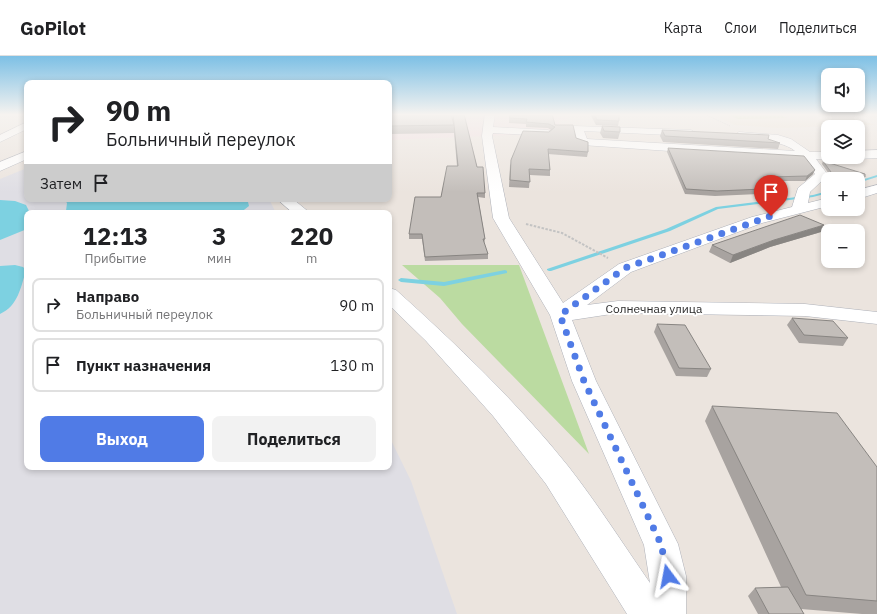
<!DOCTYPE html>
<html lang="ru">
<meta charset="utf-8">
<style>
body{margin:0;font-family:"IBM Plex Sans",sans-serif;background:#f2f2f2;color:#202124;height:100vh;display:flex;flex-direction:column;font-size:15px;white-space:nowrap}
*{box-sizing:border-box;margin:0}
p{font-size:13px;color:#757577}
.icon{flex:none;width:22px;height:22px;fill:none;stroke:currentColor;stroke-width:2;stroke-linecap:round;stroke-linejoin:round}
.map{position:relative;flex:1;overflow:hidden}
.details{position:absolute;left:24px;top:154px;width:368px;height:260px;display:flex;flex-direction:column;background:#fff;border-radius:8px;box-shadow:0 2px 6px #0003}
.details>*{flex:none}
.top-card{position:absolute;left:24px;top:24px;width:368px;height:122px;border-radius:8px;box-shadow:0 2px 6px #0003;background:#fff;color:#202124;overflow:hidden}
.tools{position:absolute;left:821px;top:12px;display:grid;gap:8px}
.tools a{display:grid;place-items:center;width:44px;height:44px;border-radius:8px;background:#fff;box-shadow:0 2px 6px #0003;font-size:20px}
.pin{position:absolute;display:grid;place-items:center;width:34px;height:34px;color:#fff;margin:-41px -17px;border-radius:50% 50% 50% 0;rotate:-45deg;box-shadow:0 0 4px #0007}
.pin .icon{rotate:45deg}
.me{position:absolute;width:44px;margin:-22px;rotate:347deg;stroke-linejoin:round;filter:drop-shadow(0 0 3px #0008)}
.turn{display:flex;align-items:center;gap:14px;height:84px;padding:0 16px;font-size:18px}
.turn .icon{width:52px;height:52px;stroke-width:2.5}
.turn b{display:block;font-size:28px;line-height:34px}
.then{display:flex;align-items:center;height:38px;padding:0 16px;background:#0003;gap:8px;font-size:15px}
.eta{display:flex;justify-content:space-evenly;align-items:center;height:68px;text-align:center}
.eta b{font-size:24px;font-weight:800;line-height:28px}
.primary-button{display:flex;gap:8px;margin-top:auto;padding:8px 16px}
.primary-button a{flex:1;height:46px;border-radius:8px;background:#507be6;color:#fff;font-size:16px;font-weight:800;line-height:46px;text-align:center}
.primary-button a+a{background:#f2f2f2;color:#202124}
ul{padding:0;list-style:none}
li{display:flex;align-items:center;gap:12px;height:54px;margin:0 8px 6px;padding:0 8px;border:2px solid #e0e0e0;border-radius:8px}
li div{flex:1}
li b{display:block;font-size:15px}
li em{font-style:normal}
header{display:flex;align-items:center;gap:24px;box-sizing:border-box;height:56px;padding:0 20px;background:#fff;border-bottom:1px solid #e0e0e0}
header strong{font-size:19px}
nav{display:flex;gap:22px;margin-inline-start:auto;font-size:14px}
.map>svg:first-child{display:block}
.industrial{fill:#dfdee4}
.education{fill:#eadfcf}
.medical{fill:#f0dcdf}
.green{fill:#bbdba1}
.pitch{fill:#cbe19d}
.water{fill:#7dd1e1}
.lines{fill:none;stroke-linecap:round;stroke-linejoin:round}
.stream{fill:#7dd1e1;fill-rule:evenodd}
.minor-casing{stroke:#aeb1b9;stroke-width:1}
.path-far1{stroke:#c3c3c3;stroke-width:1;stroke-dasharray:1.5 1;stroke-linecap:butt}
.path{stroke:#c3c3c3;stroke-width:2;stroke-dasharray:2.5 1.5;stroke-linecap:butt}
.minor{fill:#fff;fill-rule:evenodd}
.wall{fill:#a8a3a0}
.shaded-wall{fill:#888582}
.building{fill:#c3beba;stroke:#888582}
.route{stroke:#507be6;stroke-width:7;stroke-dasharray:0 12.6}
.labels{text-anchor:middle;stroke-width:4;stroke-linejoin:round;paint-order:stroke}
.street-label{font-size:12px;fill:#2a2a2a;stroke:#fff}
</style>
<header>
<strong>GoPilot</strong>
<nav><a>Карта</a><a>Слои</a><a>Поделиться</a></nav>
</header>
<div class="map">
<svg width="877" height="558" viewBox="0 0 877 558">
<rect width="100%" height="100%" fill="#ebe4de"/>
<polygon class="industrial" points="27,112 27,143 269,143 276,157 27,157 27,411 389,411 389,380 411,425 457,558 0,558 0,123"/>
<polygon class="education" points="712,58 841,58 875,69 777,72 735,69"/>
<polygon class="medical" points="389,58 572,58 567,61 568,65 559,65 559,78 575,81 512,79 389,84"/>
<polygon class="green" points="402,209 519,209 589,398 462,268 440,242"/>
<polygon class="pitch" points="726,58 778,58 787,62 738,63"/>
<g class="water">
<polygon points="64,143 240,143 248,146 249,150 240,157 68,157 66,155 67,147"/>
<polygon points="0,144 15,145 26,149 30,157 27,157 27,173 0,184"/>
<path d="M15 209 23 211 26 214C21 231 18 250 0 258V210Z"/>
</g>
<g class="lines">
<g class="stream">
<polygon points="877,119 877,121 858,127 858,125"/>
<polygon points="828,135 828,137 813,141 718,153 670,175 551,215 549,215 547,214 547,213 666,173 716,151 813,139"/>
<polygon points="505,214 507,215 507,217 444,230 401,226 398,224 401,222 444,226"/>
</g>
<g class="minor-casing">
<g id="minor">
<path d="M485 58H495L493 71 548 74 553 77 548 80 493 77 492 80 509 162 563 247 619 208 752 161 792 151 798 132 815 118 803 103 728 99 582 89 576 86 573 72 574 70 691 74 696 77 691 80 584 75 587 83 795 95C778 81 739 86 734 79L739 76 778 79 791 83 810 96H828V101H833L828 104 816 103 828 119 810 136 808 147 828 142V150L762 167 631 216 587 249 618 245 805 248 877 256V268L805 260 618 257 572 264 596 325 678 488 686 520V558H627L546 428 493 360 426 285 389 249V232L396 234C456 288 517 346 568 410 597 447 623 488 650 527L644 489 572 325 550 259 493 162 482 80Z"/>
<polygon points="27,66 27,73 0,86 0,79"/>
<polygon points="877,94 877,102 858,103 853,101 858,101 858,95"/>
<polygon points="27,95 27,103 0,115 0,106"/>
<polygon points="877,129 877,137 858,143 858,134"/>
<polygon points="277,143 293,143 310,157 293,157"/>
</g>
</g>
<polyline class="path-far1" points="704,58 730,70"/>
<polyline class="path" points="526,168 562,177 608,202"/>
<use href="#minor" class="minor"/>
</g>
<g class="wall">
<polygon points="389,58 453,65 452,58 464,58 477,111 485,137 485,142 478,141 485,183 484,188 488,198 488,203 425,205 422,183 409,183 409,178 441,141 457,110 454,77 389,78"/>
<polygon points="509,58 552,58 555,69 576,82 588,96 587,101 548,98 550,114 550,120 530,119 529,132 509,131 510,109 551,74 548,72 526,71 526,68 509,67"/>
<polygon points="590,58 619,58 619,65 618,70 596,69"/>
<polygon points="602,70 620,76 618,83 603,82 600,77"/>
<polygon points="662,74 780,87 778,93 663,86 660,80"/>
<polygon points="668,92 813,118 805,125 776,125 786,132 784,137 715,140 685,138 667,96"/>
<polygon points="823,105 865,121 863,124 858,124 858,123 828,123 828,124 824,124 826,121 829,118 822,108"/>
<polygon points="821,176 770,191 730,207 709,196 712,189"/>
<polygon points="792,262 848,282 843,290 799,287 787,269"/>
<polygon points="657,268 711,313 707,321 676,320 654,276"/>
<polygon points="712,350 877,411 877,558 862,558 801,553 804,558 758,558 748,540 755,532 781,531 705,365"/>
</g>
<g class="shaded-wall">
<polygon points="815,114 813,118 805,125 807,120"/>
<polygon points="824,169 821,176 770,191 730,207 733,199 774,184"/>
</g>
<g class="building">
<polygon points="389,58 451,58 454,69 389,70"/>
<polygon points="453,58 464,58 477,111 483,111 485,137 477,137 485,183 483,183 488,198 425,201 422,178 409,178 415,141 441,141 447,110 458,110"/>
<polygon points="510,58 552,58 555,69 573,69 576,82 588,86 588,96 548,93 550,114 529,113 530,126 510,124 511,104 523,75 549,76 555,71 549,68 526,66 527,63 510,62"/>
<polygon points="594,58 619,58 619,65 597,64"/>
<polygon points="602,70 620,71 620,76 604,75"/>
<polygon points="662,74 769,79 768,83 780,87 665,80"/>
<polygon points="668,92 804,100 815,114 807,120 770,121 786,132 717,135 686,133"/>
<polygon points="823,105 865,118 865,121 826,121 831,116"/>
<polygon points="800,159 824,169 774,184 733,199 712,189"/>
<polygon points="792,262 833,265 848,282 804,279"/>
<polygon points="657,268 685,269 711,313 679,312"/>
<polygon points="712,350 837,357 877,411 877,545 806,539"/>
<polygon points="788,531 804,558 769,558 755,532"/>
</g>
<linearGradient id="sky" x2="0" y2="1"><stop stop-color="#7dc0e5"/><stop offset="0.43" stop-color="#f6f3f0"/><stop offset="1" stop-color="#f6f3f0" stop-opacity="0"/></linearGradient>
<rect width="877" height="136" fill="url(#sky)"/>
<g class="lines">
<polyline class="route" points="668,520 661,488 584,325 560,259 625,212 771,160"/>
</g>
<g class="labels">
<g class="street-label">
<text x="654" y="257">Солнечная улица</text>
</g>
</g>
</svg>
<div class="tools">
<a><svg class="icon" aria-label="sound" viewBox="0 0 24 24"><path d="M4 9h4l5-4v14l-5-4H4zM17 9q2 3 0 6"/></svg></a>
<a><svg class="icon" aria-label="layers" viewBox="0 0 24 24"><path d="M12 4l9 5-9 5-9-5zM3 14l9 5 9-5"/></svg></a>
<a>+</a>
<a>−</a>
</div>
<div class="pin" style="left:771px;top:160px;background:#d93025"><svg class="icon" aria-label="arrive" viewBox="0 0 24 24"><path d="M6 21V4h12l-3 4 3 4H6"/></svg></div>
<svg class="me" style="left:668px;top:520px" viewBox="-20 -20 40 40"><path d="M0-17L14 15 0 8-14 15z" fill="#507be6" stroke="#fff" stroke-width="4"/></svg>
<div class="top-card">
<div class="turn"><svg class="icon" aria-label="right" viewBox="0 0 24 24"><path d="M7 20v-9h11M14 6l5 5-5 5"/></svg><div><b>90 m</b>Больничный переулок</div></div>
<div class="then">Затем<svg class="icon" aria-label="arrive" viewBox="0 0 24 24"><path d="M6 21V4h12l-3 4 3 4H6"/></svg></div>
</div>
<section class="details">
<div class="eta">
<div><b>12:13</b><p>Прибытие</p></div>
<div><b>3</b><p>мин</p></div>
<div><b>220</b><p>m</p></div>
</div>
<ul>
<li><svg class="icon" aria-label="right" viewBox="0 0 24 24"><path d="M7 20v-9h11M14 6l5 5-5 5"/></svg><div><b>Направо</b><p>Больничный переулок</p></div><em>90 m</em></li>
<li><svg class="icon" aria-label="arrive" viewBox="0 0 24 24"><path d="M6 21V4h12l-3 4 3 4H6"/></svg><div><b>Пункт назначения</b></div><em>130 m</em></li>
</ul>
<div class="primary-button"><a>Выход</a><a>Поделиться</a></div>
</section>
</div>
